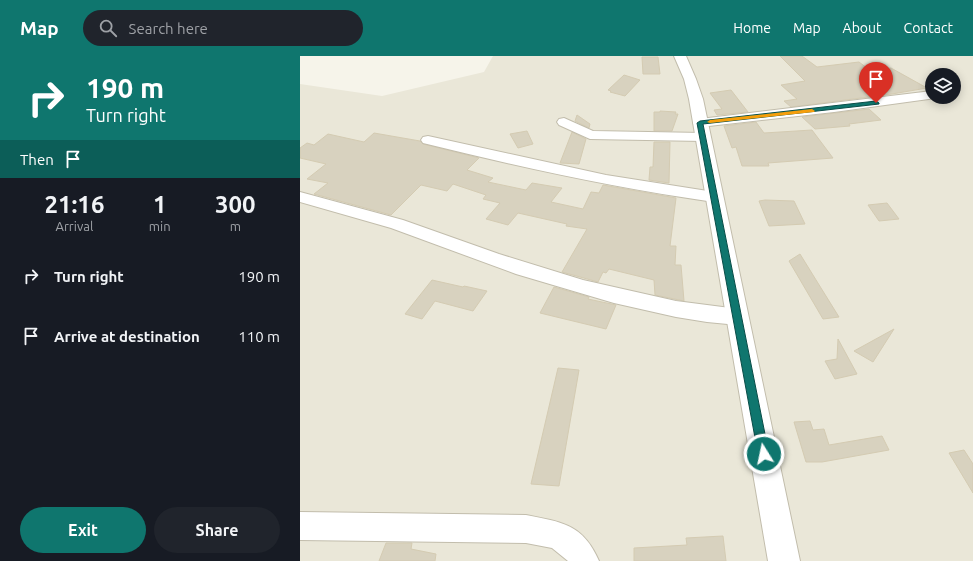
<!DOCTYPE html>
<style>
body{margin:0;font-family:Ubuntu,sans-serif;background:#20242c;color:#f1f3f6;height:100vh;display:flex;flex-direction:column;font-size:15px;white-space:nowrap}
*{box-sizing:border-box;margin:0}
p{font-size:13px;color:#9ea1a6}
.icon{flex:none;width:22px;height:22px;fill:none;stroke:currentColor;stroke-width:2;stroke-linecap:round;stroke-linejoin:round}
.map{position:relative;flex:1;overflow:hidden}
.drawer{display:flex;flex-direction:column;background:#171b24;width:300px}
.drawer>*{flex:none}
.banner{background:#0f766e;color:#fff;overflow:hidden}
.tools{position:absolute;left:625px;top:12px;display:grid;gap:8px}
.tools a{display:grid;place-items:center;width:36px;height:36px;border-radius:50%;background:#171b24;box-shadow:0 2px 10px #0003;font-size:20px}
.pin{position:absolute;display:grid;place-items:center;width:34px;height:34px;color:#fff;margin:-41px -17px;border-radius:50% 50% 50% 0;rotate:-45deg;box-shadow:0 0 4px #0007}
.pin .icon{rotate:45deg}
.me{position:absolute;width:44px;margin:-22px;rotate:350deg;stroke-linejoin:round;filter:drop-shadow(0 0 3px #0008)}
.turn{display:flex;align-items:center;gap:14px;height:84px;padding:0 20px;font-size:18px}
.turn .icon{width:52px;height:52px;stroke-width:2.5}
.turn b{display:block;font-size:28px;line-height:34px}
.then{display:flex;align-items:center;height:38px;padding:0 20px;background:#0003;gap:8px;font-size:15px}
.eta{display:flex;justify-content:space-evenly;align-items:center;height:68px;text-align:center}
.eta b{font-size:24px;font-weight:600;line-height:28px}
.primary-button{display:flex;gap:8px;margin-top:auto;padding:8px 20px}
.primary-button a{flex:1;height:46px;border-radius:24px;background:#0f766e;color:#fff;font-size:16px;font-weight:600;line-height:46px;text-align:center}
.primary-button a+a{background:#20242c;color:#f1f3f6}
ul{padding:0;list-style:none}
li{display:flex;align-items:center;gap:12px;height:60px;padding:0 20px}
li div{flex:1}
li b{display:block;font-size:15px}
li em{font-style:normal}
header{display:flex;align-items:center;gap:24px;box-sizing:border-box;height:56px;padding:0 20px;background:#0f766e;color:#fff}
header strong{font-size:19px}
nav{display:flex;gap:22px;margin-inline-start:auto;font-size:14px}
.search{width:280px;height:36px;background:#20242c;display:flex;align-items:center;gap:10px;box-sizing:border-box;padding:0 14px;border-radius:22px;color:#9ea1a6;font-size:15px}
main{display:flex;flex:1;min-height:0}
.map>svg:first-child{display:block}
.residential{fill:#eae7d8;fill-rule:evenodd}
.building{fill:#d8d2bf;stroke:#d4cbb2}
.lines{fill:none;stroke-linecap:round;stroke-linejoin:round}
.minor-casing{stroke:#c2bdac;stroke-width:2}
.tertiary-casing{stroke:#c2bdac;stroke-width:2}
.minor{fill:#fff;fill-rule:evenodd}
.tertiary{fill:#fff;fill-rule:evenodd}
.route{fill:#0f766e;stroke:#0a4d48}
.slow{fill:#f59e0b}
</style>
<header>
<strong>Map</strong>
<div class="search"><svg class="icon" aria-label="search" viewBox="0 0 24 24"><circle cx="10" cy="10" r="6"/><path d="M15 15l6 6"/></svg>Search here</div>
<nav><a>Home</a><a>Map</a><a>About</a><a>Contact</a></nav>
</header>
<main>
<section class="drawer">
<div class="banner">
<div class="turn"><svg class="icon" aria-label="right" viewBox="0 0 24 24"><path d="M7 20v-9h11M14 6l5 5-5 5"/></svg><div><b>190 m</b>Turn right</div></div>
<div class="then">Then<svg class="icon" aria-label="arrive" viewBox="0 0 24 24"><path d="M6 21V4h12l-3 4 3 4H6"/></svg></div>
</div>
<div class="eta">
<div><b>21:16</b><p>Arrival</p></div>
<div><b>1</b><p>min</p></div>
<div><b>300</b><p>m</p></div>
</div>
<ul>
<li><svg class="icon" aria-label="right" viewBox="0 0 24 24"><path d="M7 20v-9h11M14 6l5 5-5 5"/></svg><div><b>Turn right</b></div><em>190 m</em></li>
<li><svg class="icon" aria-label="arrive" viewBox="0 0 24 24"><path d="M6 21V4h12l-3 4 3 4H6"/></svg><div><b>Arrive at destination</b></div><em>110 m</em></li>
</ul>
<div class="primary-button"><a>Exit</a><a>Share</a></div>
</section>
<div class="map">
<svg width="673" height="505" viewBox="0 0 673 505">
<rect width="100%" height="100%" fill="#f6f4ea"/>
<path class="residential" d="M193 0H673V505H0V28L82 40 184 16ZM632 19H654V41H632Z"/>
<g class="building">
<polygon points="480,0 502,0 517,11 559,6 571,15 591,12 627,32 592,38 491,51 484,45 497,43 481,29 505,25"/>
<polygon points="342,1 358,1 360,18 343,18"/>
<polygon points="324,19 340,24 325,40 310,36 311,35 308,34"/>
<polygon points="431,34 448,56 417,59 414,54 422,53 410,37"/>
<polygon points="569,53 581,64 549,68 550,70 515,73 502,61"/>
<polygon points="360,55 376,56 375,58 378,58 372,75 354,75 354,56 360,56"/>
<polygon points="277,59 290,68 289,72 275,65"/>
<polygon points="456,66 464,77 512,74 533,102 468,107 469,110 442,110 436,91 432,92 424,70"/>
<polygon points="227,75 233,88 218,92 210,78"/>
<polygon points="272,76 286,83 279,108 260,107"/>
<polygon points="74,77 120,85 123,88 179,102 167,114 193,122 188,126 226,134 232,127 262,132 251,146 283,153 291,136 299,137 303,129 376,142 370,190 376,190 375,209 381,209 384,245 355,239 354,224 309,213 306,217 303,216 298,226 262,216 287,173 266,170 267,168 218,157 208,169 186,163 200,147 183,143 186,139 153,128 147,135 121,129 91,159 14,138 28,127 7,123 26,108 0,102 0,92 7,87 14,89 28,78 64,86"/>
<polygon points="354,86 370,86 369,127 349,124 350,111 353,111"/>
<polygon points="465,144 494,145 505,168 469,170 459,145"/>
<polygon points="587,147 599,163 579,165 568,149"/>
<polygon points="500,198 521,232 539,261 523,263 489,205"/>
<polygon points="132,224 163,231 164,230 187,235 173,255 135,245 122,263 105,258"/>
<polygon points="254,231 289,241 288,243 316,249 306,273 240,257"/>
<polygon points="594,273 573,306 554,295"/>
<polygon points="538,283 557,318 535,323 525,305 537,303"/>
<polygon points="258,312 279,314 259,430 231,428"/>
<polygon points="510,365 513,374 524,373 529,389 582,380 589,394 522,406 506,406 494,366"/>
<polygon points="664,394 673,408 673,437 649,397"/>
<polygon points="423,480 426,505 334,505 334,492 387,489 386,482"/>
<polygon points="86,487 112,487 111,493 136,498 135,505 79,505"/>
</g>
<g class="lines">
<g class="minor-casing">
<g id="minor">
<polygon points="632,35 632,41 636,42 534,56 400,71 395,70 393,67 395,64 400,63"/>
<polygon points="264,62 293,75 403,77 408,78 410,81 408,84 403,85 290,83 259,69 257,66 259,63"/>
<path d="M128 80 306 119 414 136 420 137 422 141 420 145 414 146C316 132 219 111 123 87L121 84 123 81Z"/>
<polygon points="0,136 103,164 199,198 283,224 376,245 438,253 445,255 448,261 445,267 438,269 407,266 376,261 314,247 216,218 91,172 0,146"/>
<path d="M0 456 226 459C262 466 283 468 299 505H268L252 492 226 487 0 484Z"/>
</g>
</g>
<g class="tertiary-casing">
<polygon id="tertiary" points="374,0 386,0 396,23 403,43 500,505 468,505 389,43 384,23"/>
</g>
<use href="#minor" class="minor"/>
<use href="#tertiary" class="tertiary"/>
</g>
<polygon class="route" points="576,45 579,47 579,48 403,68 469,398 468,402 464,404 460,402 458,398 397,67 400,65"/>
<polygon class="slow" points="512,53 515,55 514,56 410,67 407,66 410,64"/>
</svg>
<div class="tools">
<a><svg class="icon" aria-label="layers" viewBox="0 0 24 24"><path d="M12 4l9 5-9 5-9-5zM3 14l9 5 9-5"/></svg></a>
</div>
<div class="pin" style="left:576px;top:47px;background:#d93025"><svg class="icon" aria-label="arrive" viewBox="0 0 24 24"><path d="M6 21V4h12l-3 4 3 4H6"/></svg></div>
<svg class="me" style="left:464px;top:398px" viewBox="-20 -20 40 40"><circle r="17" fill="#0f766e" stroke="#fff" stroke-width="3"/><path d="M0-11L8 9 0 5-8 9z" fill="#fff"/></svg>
</div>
</main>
